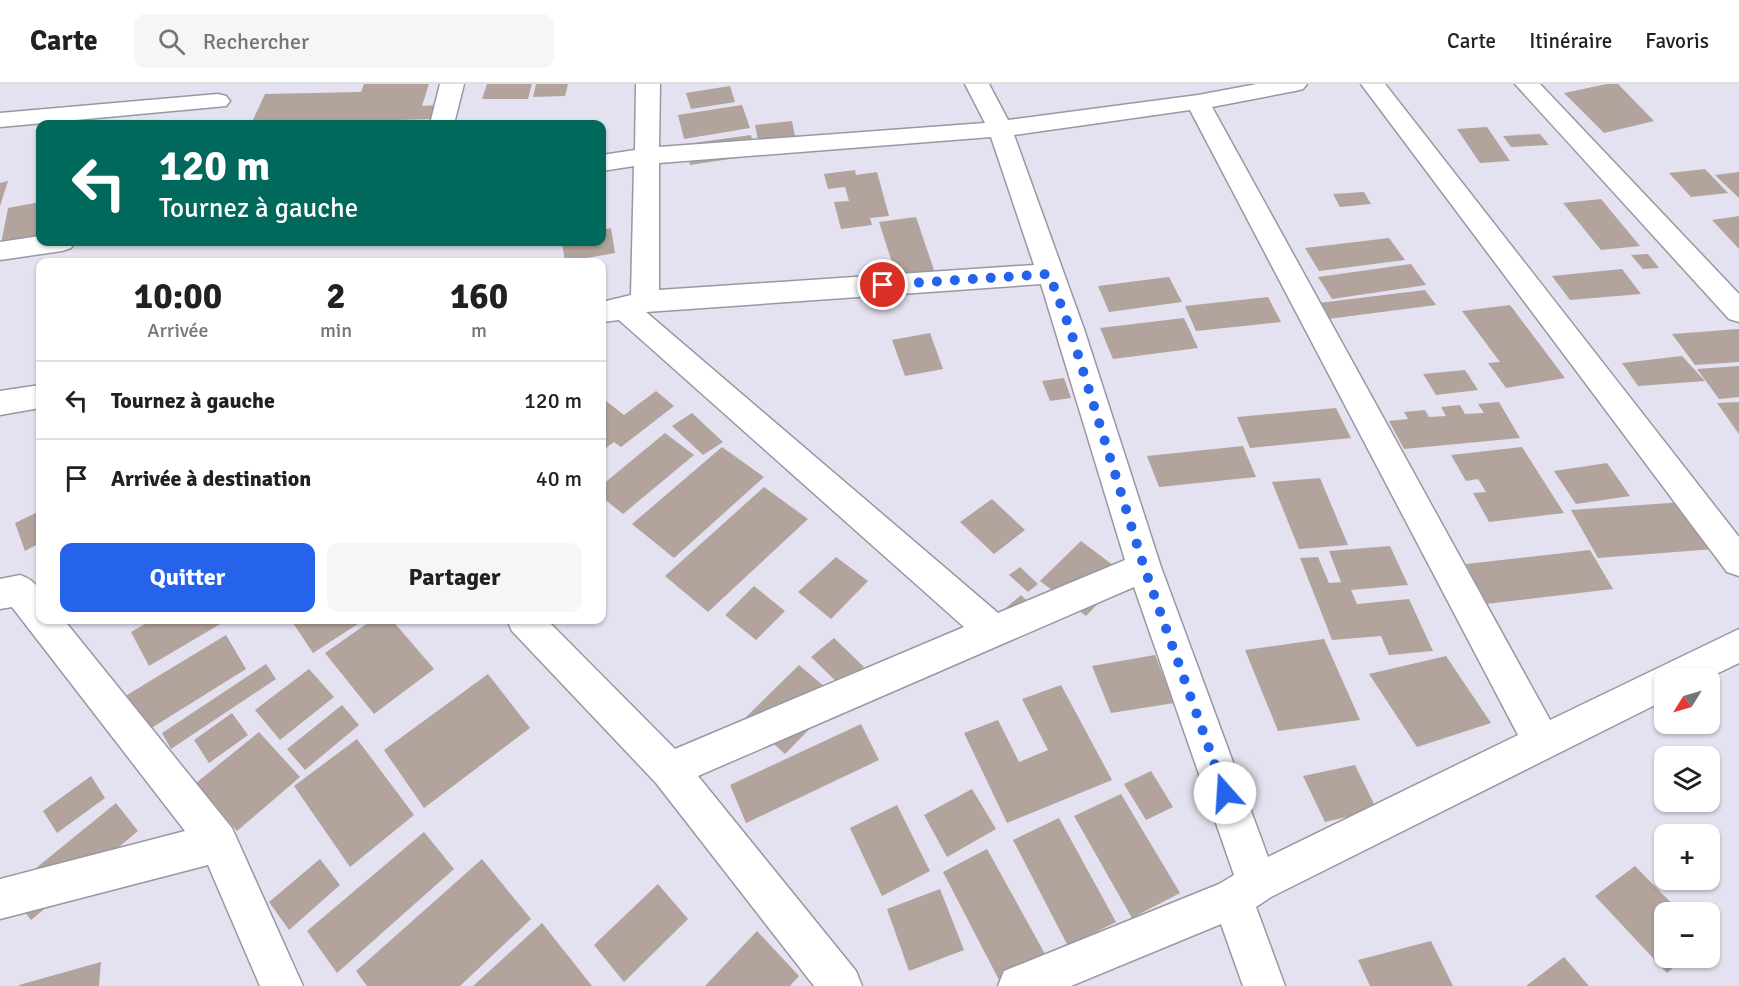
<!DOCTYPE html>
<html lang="fr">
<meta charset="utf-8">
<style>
body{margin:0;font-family:Signika,sans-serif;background:#f6f6f6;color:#202124;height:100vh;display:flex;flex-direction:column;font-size:22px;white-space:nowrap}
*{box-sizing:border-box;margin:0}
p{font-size:20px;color:#757577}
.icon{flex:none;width:33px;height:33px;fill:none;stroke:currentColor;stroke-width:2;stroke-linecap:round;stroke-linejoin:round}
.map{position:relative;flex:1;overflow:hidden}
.drawer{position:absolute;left:36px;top:174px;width:570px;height:366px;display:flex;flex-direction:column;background:#fff;border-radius:12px;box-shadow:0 2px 4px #0004}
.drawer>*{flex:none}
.top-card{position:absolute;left:36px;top:36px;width:570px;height:126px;border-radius:12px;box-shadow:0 2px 4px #0004;background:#00695c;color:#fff;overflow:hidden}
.needle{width:39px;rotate:233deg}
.buttons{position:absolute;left:1654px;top:584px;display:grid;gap:12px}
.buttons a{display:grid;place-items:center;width:66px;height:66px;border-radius:12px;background:#fff;box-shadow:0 2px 4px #0004;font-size:30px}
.pin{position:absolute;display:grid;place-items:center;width:51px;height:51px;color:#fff;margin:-26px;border:3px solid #fff;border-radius:50%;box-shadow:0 2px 6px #0007}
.me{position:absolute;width:66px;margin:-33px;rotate:341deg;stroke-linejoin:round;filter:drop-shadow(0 0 4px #0008)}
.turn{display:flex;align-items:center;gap:21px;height:126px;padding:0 24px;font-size:27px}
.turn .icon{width:78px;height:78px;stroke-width:2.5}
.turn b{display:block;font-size:42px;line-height:51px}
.eta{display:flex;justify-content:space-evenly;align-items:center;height:102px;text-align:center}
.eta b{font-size:36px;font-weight:800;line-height:42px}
.cta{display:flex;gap:12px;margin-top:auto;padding:12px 24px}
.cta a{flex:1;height:69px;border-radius:12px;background:#2563eb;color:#fff;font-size:24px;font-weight:800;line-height:69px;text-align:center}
.cta a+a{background:#f6f6f6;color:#202124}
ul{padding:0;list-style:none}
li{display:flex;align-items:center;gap:18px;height:78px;padding:0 24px;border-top:2px solid #e0e0e0}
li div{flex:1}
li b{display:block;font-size:22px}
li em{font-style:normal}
header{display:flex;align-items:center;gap:36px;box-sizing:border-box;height:84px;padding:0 30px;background:#fff;border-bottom:2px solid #e0e0e0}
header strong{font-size:28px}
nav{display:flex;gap:33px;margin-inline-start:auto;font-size:21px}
.search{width:420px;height:54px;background:#f6f6f6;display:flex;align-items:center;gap:15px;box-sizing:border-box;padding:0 21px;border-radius:12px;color:#757577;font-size:22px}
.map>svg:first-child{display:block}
.building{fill:#b2a39c}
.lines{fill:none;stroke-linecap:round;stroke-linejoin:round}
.street-casing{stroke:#9997a4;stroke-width:3}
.street{fill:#fff;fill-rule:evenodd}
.route{stroke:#2563eb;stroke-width:10;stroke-dasharray:0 18}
</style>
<header>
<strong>Carte</strong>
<div class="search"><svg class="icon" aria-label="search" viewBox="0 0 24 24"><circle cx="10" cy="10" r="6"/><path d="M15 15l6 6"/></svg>Rechercher</div>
<nav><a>Carte</a><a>Itinéraire</a><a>Favoris</a></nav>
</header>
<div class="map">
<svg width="1739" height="902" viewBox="0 0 1739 902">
<rect width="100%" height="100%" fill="#e4e1f0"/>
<g class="building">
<polygon points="364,0 429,0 422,22 437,21 433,35 251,40 265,10 361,8"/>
<polygon points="487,0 532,0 528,15 482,15"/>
<polygon points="536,0 568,0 565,12 533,13"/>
<polygon points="1607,0 1618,0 1654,37 1604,49 1564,9"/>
<polygon points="730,2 735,18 691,25 686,9"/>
<polygon points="742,21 750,44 684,55 678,31"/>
<polygon points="792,37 798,67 761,71 755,41"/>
<polygon points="1487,43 1510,77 1480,79 1457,45"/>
<polygon points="1540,50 1549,61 1511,63 1503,52"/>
<polygon points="751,51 756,71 690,81 686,60"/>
<polygon points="1705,85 1728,109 1691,113 1669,89"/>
<polygon points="855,86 856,91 877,88 889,132 870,134 872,141 841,145 834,118 849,117 845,103 828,105 824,90"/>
<polygon points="1739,88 1739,114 1715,91"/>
<polygon points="8,97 0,122 0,99"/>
<polygon points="1364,108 1371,120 1340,123 1333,110"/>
<polygon points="1601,115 1640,162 1601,166 1563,119"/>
<polygon points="40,118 40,157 0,165 8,124"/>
<polygon points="1739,132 1739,165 1712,136"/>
<polygon points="916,133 935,189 897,194 879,138"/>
<polygon points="611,144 615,169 565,178 562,158 602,158 602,146"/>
<polygon points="1389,154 1405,176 1319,187 1305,164"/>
<polygon points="1648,170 1659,184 1643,185 1631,171"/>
<polygon points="1411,180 1426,201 1332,215 1318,193"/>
<polygon points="1622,185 1641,210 1570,216 1552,192"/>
<polygon points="1169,193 1182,218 1109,228 1098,202"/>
<polygon points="1425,206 1436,221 1328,235 1319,219"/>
<polygon points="1268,213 1281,238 1196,247 1185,222"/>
<polygon points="1510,221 1565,294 1506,304 1488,279 1500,278 1462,227"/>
<polygon points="1184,234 1198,264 1113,275 1100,244"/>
<polygon points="1739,245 1739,278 1695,281 1672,250"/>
<polygon points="930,249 943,285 905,292 892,256"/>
<polygon points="1682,272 1705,297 1638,302 1622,279"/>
<polygon points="1739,282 1739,313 1719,315 1697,285"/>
<polygon points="1465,286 1478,306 1436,311 1423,290"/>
<polygon points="1064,294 1071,314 1050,317 1042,297"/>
<polygon points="656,307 674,322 621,363 614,358 602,367 602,321 606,317 624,331"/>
<polygon points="1499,318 1520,354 1404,365 1389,337 1408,335 1404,328 1425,326 1429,333 1446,332 1441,323 1460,321 1465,330 1484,329 1478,320"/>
<polygon points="1739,318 1739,350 1717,319"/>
<polygon points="1336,324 1351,354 1250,364 1237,333"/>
<polygon points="692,329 723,358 703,371 672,342"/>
<polygon points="665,349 694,371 623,430 602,413 602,401"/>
<polygon points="1243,362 1256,393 1159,403 1147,372"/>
<polygon points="722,363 764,393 674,474 632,440"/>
<polygon points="1522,363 1564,429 1489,438 1473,409 1486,408 1478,395 1466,397 1451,371"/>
<polygon points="1607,379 1630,412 1576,420 1554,387"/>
<polygon points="1320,394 1348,461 1299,465 1272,398"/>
<polygon points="764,403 808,435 708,528 665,492"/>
<polygon points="992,415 1025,446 994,470 960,438"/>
<polygon points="1684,418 1714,465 1598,474 1571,426"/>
<polygon points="40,427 40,459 25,467 15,439"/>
<polygon points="1081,457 1126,491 1086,532 1040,497"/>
<polygon points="1390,462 1408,501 1351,506 1357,520 1409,515 1433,567 1389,571 1381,552 1332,556 1300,474 1318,473 1329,499 1341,498 1329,467"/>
<polygon points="1590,466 1613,505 1486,520 1466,480"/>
<polygon points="836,473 868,497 831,535 798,508"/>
<polygon points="1020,483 1038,500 1028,508 1009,491"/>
<polygon points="754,502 785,527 756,556 725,531"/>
<polygon points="1021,511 1038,527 1001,528"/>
<polygon points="152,536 227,536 149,582 131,548"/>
<polygon points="291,536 364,536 313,569"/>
<polygon points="372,536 392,536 434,585 374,630 325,569"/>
<polygon points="226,551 246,585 145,648 127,611"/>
<polygon points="834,554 864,583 842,603 811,573"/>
<polygon points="1324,555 1360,636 1278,647 1245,566"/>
<polygon points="1155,571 1174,619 1111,629 1092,582"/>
<polygon points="1446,572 1491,639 1417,663 1369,590"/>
<polygon points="266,580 276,595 171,665 162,649"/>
<polygon points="799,581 839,615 785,670 745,634"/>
<polygon points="309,585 334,613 280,656 255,626"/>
<polygon points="488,590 530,644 424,724 384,666"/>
<polygon points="1061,601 1112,696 1007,739 964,649 998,636 1019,678 1048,666 1022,615"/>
<polygon points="342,621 359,641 305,686 287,665"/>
<polygon points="232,629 248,651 209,679 194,656"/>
<polygon points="861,640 879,676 746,739 730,701"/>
<polygon points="259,648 300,693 237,747 196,699"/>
<polygon points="357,655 414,731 350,783 294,702"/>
<polygon points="1355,681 1377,726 1325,738 1303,692"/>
<polygon points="1151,687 1173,723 1146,736 1124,700"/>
<polygon points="91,692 105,714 57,749 43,727"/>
<polygon points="972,705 996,745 947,773 924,731"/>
<polygon points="1121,710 1180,809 1132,834 1074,732"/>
<polygon points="116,719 138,747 31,836 9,806"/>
<polygon points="897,721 930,787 882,812 850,744"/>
<polygon points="1059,734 1116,838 1068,862 1013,756"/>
<polygon points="424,748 454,785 337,889 307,847"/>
<polygon points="987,765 1045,870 999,896 943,788"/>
<polygon points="320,775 340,801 289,846 269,818"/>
<polygon points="482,775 531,835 460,902 367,902 356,887"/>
<polygon points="1635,782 1680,828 1665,828 1665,873 1686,873 1667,889 1595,812"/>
<polygon points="658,800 688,835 624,898 594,861"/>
<polygon points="940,805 964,866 909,887 887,825"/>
<polygon points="542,839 592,902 473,902"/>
<polygon points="757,847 799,892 790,902 705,902"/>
<polygon points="1431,857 1453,902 1370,902 1358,876"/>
<polygon points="1564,873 1589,902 1526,902"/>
<polygon points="101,878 99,902 19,902 19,901"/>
</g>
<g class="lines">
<g class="street-casing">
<g id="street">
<polygon points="440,0 464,0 454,40 430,40"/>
<path d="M636 0H660L659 63 985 39 965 0H989L1008 36 1198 11 1257 0H1307L1303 5 1295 7 1212 23 1550 636 1739 545V579L1708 594H1665V616L1271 813 1256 823 1285 902H1243L1221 840 1071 902H998L1004 887 1219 800 1234 791 1134 503 698 692 856 887 862 902H814L656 699 512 547 507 536H547L675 665 964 543 619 236 602 238V218L631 211 634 82 602 87V71L635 66ZM1190 26 1518 651 1268 773 1161 483 1084 245 1014 51ZM991 53 1034 181 659 206V79ZM1041 200 1125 476 998 529 646 228Z"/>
<polygon points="1361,0 1385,0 1739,453 1739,492 1727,488"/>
<polygon points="1515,0 1540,0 1739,210 1739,238 1729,235"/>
<polygon points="218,10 226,12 230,17 226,22 0,43 0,29"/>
<polygon points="40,152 40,158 75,158 71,164 62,167 0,176 0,158"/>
<polygon points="40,301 40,324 0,331 0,307"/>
<path d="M20 491C45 500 40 513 40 536H64L232 744 303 902H260L208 781 0 835V795L185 747 12 523 0 525V495Z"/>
</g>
</g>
<use href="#street" class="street"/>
</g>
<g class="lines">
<polyline class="route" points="883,201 1049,190 1070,245 1144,483 1225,709"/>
</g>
</svg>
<div class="buttons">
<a><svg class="needle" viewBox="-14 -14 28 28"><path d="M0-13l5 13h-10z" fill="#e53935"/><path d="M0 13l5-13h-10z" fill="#757577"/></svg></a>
<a><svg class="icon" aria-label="layers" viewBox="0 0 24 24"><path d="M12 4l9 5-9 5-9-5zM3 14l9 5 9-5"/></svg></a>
<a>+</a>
<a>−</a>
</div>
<div class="pin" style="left:883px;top:201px;background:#d93025"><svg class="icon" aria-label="arrive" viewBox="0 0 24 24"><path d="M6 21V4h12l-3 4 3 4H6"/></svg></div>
<svg class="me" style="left:1225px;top:709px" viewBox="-20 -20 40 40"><circle r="19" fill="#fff"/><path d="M0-13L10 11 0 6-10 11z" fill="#2563eb"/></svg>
<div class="top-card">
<div class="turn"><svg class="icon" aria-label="left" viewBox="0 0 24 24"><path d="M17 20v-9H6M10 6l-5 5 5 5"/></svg><div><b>120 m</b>Tournez à gauche</div></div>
</div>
<section class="drawer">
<div class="eta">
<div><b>10:00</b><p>Arrivée</p></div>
<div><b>2</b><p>min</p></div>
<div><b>160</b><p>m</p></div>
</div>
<ul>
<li><svg class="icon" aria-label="left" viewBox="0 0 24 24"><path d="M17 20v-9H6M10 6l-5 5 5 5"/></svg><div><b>Tournez à gauche</b></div><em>120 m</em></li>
<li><svg class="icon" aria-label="arrive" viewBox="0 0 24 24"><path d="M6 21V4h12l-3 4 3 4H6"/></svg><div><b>Arrivée à destination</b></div><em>40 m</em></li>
</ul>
<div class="cta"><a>Quitter</a><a>Partager</a></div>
</section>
</div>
